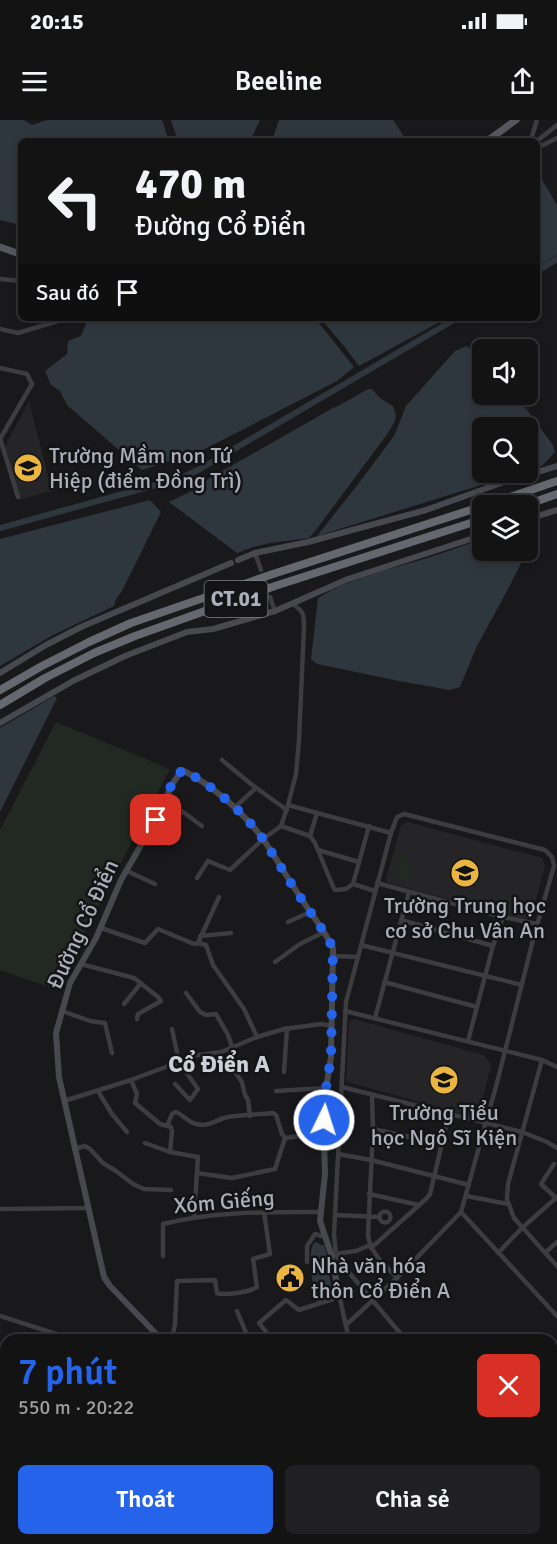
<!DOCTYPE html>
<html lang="vi">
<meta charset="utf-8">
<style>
body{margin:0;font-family:Signika,sans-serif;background:#202022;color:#f1f3f6;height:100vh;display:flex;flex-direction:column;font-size:22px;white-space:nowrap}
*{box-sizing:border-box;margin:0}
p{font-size:20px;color:#9d9ea0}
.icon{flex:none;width:33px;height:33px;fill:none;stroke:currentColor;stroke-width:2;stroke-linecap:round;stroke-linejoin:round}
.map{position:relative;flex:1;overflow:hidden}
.details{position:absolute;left:0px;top:1214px;width:558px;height:212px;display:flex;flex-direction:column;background:#131314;border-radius:18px 18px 0 0;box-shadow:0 3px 9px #0003,0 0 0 2px #323234}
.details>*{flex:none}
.top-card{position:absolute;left:18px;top:18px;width:522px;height:183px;border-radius:9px;box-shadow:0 3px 9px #0003,0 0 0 2px #323234;background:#131314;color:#f1f3f6;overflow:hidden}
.fabs{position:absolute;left:472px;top:219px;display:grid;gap:12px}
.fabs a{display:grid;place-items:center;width:66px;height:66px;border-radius:9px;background:#131314;box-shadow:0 3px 9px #0003,0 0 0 2px #323234;font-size:30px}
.pin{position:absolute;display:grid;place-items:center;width:51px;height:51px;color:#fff;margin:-26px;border-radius:12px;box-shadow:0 3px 9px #0006}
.me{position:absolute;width:66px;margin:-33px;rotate:4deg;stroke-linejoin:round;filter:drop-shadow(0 0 4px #0008)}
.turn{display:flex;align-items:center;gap:21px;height:126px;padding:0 18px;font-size:27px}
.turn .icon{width:78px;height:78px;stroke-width:2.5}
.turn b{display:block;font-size:42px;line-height:51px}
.then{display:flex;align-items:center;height:57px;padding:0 18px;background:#0003;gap:12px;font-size:22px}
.round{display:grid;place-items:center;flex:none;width:63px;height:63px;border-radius:9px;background:#202022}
.headline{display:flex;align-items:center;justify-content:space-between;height:102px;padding:0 18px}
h1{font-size:36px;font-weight:600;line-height:45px;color:#2563eb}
.button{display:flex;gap:12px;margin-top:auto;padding:12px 18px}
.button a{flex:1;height:69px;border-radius:9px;background:#2563eb;color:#fff;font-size:24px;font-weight:600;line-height:69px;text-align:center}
.button a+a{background:#202022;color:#f1f3f6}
.status{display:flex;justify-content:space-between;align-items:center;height:42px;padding:0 30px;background:#131314;direction:ltr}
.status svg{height:16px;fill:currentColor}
header{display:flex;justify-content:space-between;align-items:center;height:78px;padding:0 18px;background:#131314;font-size:27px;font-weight:600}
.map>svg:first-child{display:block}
.built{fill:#252528}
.green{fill:#212922}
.water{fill:#2f373e}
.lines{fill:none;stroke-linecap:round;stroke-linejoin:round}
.canal{stroke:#2f373e;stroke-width:6}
.street{stroke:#3c3c41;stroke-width:4.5}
.secondary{stroke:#48494f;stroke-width:6}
.primary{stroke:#56575e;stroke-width:7}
.highway{stroke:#666870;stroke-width:8}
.route{stroke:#2563eb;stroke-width:10;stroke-dasharray:0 18}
.labels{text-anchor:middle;stroke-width:5;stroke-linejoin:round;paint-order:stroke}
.shield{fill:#141416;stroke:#7e8089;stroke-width:1.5}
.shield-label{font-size:21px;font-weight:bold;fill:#abafba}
.poi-label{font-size:22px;fill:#abafba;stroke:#141416;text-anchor:start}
.street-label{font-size:22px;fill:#abafba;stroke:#141416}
.neighbourhood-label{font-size:24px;font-weight:bold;fill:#cccfd6;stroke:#141416}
</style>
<div class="status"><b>20:15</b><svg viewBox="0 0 49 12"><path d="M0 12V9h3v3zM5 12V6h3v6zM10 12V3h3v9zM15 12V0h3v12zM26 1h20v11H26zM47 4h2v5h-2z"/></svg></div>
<header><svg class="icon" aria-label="menu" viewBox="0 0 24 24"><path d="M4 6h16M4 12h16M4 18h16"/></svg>Beeline<svg class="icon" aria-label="share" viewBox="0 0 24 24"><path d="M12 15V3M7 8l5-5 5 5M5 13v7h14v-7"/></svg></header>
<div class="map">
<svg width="557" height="1424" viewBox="0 0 557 1424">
<rect width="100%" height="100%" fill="#19191b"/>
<g class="built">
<polygon points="29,281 52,371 19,380 5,326"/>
<polygon points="408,702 542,738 545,746 531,797 527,800 388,763 386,759 401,706"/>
<polygon points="354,899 484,935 491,945 479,994 473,997 348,962 346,959 349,902"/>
</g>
<g class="green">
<polygon points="56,602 170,649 55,869 0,850 0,710"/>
<polygon points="406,737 414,757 401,761 393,741"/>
<polygon points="557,1257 557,1381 552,1375 552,1262"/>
<polygon points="552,1396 557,1401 557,1424 375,1424 381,1419 552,1419"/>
</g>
<g class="water">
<polygon points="0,0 24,0 32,5 47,0 162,0 169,21 21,21 21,105 0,100"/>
<polygon points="171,0 260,0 250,21 178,21"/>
<polygon points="279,0 393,0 407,21 272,21"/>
<polygon points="537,39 540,56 557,85 557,135 537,147"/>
<polygon points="88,198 315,198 354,247 337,261 203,330 142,350 67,285 60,271 51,265 45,251 67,234 68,221 81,216"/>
<polygon points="320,198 447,198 359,246 344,226"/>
<polygon points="467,226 483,240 483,274 516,275 553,325 555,332 542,346 528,350 528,308 483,308 483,352 520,353 317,416 359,363 394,316 406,286 455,231"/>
<path d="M369 269H372L380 278 393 286 396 295 395 301 388 313 316 410 309 418 270 423 253 427 237 433 169 382 202 366 203 362 333 288C344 284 357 274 369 269Z"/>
<polygon points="150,380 161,392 122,471 116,479 114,486 53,515 0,546 0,419"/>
<path d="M483 419V430L527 431 508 469 476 528 460 567 450 570 399 561 317 544 311 539 318 478C348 459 383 451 417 441 439 435 461 426 483 419Z"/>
<polygon points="54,576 57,578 0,692 0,608"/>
<path d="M317 1122 320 1125H324L331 1148 329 1154 333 1176 332 1178 317 1183C313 1163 307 1144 313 1124Z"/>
<polygon points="70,1419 132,1419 125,1424 71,1424"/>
</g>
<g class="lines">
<g class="canal">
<polyline points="537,151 557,139"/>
<polyline points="0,408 181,358 200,349 457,198"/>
</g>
<g class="street">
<polyline points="533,21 532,16 537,0"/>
<polyline points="537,21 557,5"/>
<polyline points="537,26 539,27 557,18"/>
<polyline points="0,159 21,161"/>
<polyline points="0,209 18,213 68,198"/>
<polyline points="0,248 27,254 32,264 0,319"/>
<polyline points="0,318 18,377"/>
<polyline points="255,433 261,450"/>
<polyline points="270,477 275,491"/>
<polyline points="222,640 251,664 287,690"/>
<polyline points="164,682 183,692 202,706"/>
<polyline points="288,685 391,713"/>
<polyline points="234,688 256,668"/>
<polyline points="156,700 173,711"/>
<polyline points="281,706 310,716 315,723 334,769 336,770 346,769 353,764 369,706"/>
<polyline points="310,716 317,693"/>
<polyline points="318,730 359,742"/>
<polyline points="127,751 155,764"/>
<path d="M197 758 208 741 230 750 263 719 281 706 288 685 296 654 299 620 304 507C304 494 304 492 293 484"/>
<polyline points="377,763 503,797 537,804"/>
<polyline points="353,764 375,771"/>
<polyline points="401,800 493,826"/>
<polyline points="288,802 310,792"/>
<polyline points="101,808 145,823 158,809 194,824 198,823 206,825 213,845 244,889 257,917"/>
<polyline points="200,816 231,813"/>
<polyline points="198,823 219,777"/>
<polyline points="361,825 522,865"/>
<polyline points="333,836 358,837"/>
<polyline points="275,842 300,824 324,812"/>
<polyline points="81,844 134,858 158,877 161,881 138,894 137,899"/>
<polyline points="384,862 477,887"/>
<polyline points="186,873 200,892 206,895 216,894 228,915 232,927"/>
<polyline points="124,884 141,863"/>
<polyline points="62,891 90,901 105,903 112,933"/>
<polyline points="345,891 542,940 557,947"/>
<polyline points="375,898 409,772"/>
<polyline points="172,909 179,942 198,969 190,980 175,964"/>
<polyline points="468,921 493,826 503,797"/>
<polyline points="230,928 235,952 242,962 245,975 248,980 250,996"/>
<polyline points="542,940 508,1064 507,1079 514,1098 557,1146"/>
<polyline points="284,952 287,908"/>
<polyline points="131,960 137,974 135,983 160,1004 171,1007 172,1011 170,1032 145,1023"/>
<polyline points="342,967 522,1012 547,1022 557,1028"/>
<polyline points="98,971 112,994 127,1012"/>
<polyline points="276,971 326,968"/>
<path d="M372 975 373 1009 368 1115C370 1133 385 1145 397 1158"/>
<polyline points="325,980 341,981"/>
<polyline points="64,981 131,960 179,942 191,936 221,932 257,917 284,909 321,904 332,906"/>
<path d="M167 1006 172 994 176 992C183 995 188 1002 196 1004 207 1007 215 1001 224 998 237 994 259 995 273 993L276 995 282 1014 285 1018 324 1013"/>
<polyline points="373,1009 442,1024"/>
<polyline points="74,1029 85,1026 90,1029 103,1043 116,1051 133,1064 144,1069 171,1070"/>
<polyline points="170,1032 198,1037 194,1097"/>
<polyline points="338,1034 371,1040 469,1065"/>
<polyline points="554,1044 541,1064 556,1078"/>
<polyline points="197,1053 232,1058 275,1049 285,1018"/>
<polyline points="369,1074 419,1085"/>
<polyline points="466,1076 508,1084"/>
<polyline points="0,1089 88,1088"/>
<circle cx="385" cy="1097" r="5.5"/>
<polyline points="461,1092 557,1196"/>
<polyline points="335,1095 379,1097"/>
<polyline points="371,1128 426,1079 430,1074 449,994"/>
<polyline points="498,1133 522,1108 557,1077"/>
<polyline points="545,1133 557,1122"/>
<polyline points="335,1134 356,1131 370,1125"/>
<path d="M163 1136V1104C214 1091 268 1092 321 1092"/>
<polyline points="307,1142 307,1126 315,1114 325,1117"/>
<polyline points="237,1191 249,1220"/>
<polyline points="0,1196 75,1220"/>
<polyline points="346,1205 397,1158 461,1092 498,959 535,812 554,746 552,737 545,730 404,694 397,697 391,713 346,882 334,1114 336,1135 341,1143 406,1220"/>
<polyline points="229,1217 230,1220"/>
<polyline points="270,1217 259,1203 286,1180 299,1190 333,1179 339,1174 349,1220"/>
<path d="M172 1220 175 1204 177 1161 215 1160 217 1173C226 1176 249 1172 257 1167L253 1139 270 1134 264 1092"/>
<polyline points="0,1327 6,1316"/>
<polyline points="0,1331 6,1337"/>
<polyline points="0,1360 6,1353"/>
<polyline points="0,1369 6,1371"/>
<polyline points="552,1385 557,1391"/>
<polyline points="4,1408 6,1401"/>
<polyline points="42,1419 43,1424"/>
<polyline points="67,1419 69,1424"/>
<polyline points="146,1419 151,1424"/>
<polyline points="26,1424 38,1419"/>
<polyline points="131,1424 138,1419"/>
</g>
<g class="secondary">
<polyline points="528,399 557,390"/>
<polyline points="238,440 255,433 308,422 426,390 501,363 557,346"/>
<polyline points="0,553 46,525 81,507 231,443"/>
<polyline points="0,603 73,561 125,536 187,512 213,509 275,491 348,459 483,415"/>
<path d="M162 1220 110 1166 104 1157 59 957 56 913 70 863 96 818 121 760 160 692 171 666 182 650C211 664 244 693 263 719 277 739 289 761 303 781 313 797 325 811 333 828L331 937 323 988 325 1054 320 1101 331 1134 339 1174"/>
<polyline points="552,1245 557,1240"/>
<polyline points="552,1253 557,1248"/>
<polyline points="339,1419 344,1424"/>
<polyline points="351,1424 357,1419"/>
<polyline points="364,1424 369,1419"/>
</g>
<g class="primary">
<polyline points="487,21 516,0"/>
<polyline points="0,127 17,133 21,133"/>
</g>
<g class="highway">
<polyline points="484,386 557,361"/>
<polyline points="523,386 557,374"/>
<polyline points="0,570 42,546 89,522 131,503 273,454 483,386"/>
<polyline points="0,585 45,558 94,533 135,516 275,466 483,399"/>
</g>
</g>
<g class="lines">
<path class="route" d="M156 700 171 666 182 650C212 664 244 693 263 719 275 737 286 756 298 774 310 792 323 809 333 828L331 937 323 988 324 1000"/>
</g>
<defs>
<g id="school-disc" transform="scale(1.5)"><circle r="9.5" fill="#ebb640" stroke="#141416"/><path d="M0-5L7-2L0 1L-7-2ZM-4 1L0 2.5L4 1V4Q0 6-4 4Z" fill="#111"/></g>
<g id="civic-disc" transform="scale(1.5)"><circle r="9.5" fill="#ebb640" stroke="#141416"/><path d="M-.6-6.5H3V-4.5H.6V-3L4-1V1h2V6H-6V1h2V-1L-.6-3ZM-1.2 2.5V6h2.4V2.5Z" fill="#111"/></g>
</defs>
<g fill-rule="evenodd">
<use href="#school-disc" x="28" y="348"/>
<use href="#school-disc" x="465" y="753"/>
<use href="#school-disc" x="444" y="960"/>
<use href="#civic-disc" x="290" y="1158"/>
</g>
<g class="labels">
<rect class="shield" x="204.5" y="461" width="63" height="36" rx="4.5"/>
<g class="shield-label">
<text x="236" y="486">CT.01</text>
</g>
<g class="poi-label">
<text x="49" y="343">Trường Mầm non Tứ<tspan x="49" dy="25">Hiệp (điểm Đồng Trì)</tspan></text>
<text x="465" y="793" text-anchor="middle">Trường Trung học<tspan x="465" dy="25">cơ sở Chu Vân An</tspan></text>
<text x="444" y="1000" text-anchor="middle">Trường Tiểu<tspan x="444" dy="25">học Ngô Sĩ Kiện</tspan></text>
<text x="311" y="1153">Nhà văn hóa<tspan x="311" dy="25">thôn Cổ Điển A</tspan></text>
</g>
<g class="street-label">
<text transform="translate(82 804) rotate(-65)" y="8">Đường Cổ Điển</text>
<text transform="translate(224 1081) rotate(-5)" y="8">Xóm Giếng</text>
</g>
<g class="neighbourhood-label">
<text x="219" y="952">Cổ Điển A</text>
</g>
</g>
</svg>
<div class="fabs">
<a><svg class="icon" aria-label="sound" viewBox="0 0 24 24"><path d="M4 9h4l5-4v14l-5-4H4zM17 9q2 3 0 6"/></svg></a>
<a><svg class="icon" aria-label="search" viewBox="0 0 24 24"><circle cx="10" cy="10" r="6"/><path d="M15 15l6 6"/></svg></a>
<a><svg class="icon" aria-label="layers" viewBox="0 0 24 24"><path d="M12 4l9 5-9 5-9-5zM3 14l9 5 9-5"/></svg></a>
</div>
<div class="pin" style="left:156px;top:700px;background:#d93025"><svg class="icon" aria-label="arrive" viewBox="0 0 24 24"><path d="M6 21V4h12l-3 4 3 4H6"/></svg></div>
<svg class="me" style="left:324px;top:1000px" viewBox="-20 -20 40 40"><circle r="17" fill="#2563eb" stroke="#fff" stroke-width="3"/><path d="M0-11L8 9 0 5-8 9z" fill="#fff"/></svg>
<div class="top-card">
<div class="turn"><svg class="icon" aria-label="left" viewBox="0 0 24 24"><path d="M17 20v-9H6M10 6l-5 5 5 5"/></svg><div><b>470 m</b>Đường Cổ Điển</div></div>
<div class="then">Sau đó<svg class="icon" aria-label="arrive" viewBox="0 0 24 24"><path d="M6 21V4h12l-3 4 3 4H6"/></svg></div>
</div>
<section class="details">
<div class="headline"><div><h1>7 phút</h1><p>550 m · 20:22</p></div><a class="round" style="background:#d93025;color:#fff"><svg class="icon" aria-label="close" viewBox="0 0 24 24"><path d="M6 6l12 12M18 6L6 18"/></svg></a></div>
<div class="button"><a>Thoát</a><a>Chia sẻ</a></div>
</section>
</div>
